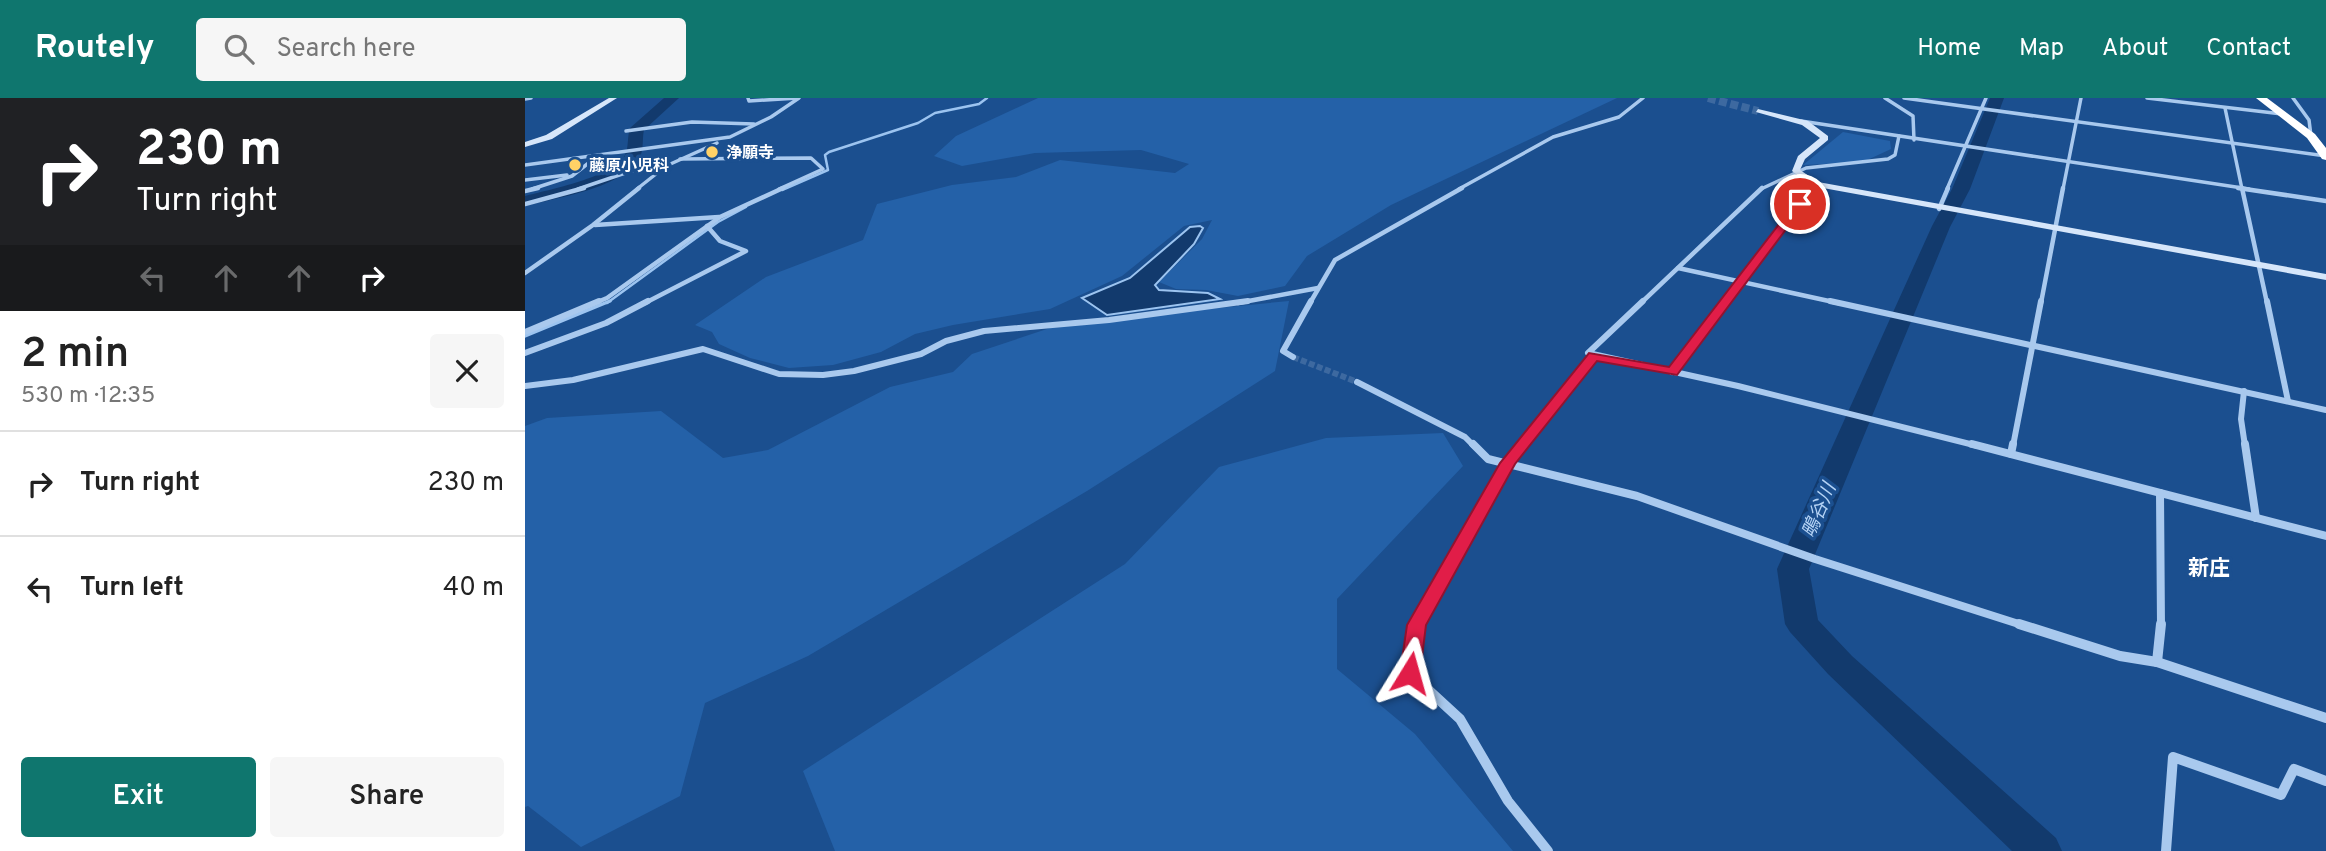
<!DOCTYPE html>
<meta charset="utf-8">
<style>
body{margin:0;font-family:Overpass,"Noto Sans JP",sans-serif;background:#f6f6f6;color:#222;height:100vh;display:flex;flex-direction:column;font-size:26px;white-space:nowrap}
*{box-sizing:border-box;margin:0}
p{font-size:23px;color:#767676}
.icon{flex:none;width:38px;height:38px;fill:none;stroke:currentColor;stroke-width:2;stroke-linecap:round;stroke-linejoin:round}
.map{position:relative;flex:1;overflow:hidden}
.panel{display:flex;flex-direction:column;background:#fff;width:525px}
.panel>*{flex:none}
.top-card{background:#202124;color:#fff;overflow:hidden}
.pin{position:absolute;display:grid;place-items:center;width:60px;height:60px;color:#fff;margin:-30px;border:4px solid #fff;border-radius:50%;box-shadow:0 2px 7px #0007}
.me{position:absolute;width:77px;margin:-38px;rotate:8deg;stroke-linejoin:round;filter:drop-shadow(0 0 5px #0008)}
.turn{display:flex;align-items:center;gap:24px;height:147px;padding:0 21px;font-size:32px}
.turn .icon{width:91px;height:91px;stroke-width:2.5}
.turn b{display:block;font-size:49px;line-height:60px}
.lanes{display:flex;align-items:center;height:66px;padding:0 21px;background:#0003;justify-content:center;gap:35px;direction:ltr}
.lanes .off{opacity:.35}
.round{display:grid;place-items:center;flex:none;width:74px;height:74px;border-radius:7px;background:#f6f6f6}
.overview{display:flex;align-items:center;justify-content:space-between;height:119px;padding:0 21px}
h1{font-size:42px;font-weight:600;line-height:52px}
.primary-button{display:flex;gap:14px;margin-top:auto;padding:14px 21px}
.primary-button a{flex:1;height:80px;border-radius:7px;background:#0f766e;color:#fff;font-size:28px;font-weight:600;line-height:80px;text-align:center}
.primary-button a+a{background:#f6f6f6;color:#222}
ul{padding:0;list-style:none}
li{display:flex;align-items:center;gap:21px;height:105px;padding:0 21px;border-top:2px solid #e0e0e0}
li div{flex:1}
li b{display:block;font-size:26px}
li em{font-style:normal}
header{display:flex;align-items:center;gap:42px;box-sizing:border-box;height:98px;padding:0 35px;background:#0f766e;color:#fff}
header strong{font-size:33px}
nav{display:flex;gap:38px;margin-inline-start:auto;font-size:24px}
.search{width:490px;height:63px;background:#f6f6f6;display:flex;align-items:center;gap:18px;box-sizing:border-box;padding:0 24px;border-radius:7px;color:#767676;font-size:26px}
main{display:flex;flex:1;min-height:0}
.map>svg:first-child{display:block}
.green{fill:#2461a8}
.water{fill:#123a6d;stroke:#9cc4f0;stroke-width:2}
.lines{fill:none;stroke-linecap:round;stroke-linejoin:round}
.stream-far1{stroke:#9cc4f0;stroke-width:2.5}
.stream{stroke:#9cc4f0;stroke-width:3.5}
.river{fill:#123a6d;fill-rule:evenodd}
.street-tunnel{stroke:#3d69a0;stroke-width:6;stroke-dasharray:6 2.5;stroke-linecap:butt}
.secondary-tunnel{stroke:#3d69a0;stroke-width:8;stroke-dasharray:8 3.5;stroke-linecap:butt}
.street-far4{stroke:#a9c9ee;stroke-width:3.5}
.street-far3{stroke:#a9c9ee;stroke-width:4.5}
.street-far2{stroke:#a9c9ee;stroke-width:6}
.street-far1{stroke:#a9c9ee;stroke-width:8}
.street{stroke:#a9c9ee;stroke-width:10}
.secondary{fill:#d6e6fa;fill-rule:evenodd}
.highway{fill:#fff;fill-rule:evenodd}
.route{fill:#e11d48;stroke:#92132f;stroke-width:2}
.poi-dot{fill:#ffd166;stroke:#1b4f8f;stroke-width:2.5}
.labels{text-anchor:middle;stroke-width:7;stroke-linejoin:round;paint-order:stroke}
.far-poi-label{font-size:16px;font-weight:bold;fill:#fff;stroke:#1b4f8f;text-anchor:start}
.water-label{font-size:19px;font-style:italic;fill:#b5d3f5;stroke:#1b4f8f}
.quarter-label{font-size:21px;font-weight:bold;fill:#fff;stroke:#1b4f8f}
</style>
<header>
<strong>Routely</strong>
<div class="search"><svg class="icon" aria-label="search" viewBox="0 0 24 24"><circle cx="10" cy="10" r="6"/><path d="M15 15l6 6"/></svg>Search here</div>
<nav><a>Home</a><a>Map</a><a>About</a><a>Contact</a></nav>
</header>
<main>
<section class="panel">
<div class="top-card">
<div class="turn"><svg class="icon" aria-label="right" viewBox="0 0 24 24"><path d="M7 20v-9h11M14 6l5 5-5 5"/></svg><div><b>230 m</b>Turn right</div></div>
<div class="lanes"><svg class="icon off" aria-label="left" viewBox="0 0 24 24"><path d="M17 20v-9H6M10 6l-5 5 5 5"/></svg><svg class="icon off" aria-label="ahead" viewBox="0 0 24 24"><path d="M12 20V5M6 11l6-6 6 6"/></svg><svg class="icon off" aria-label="ahead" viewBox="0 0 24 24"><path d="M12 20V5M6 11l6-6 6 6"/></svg><svg class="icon" aria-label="right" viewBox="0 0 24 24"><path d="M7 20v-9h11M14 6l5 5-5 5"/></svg></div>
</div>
<div class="overview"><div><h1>2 min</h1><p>530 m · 12:35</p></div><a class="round"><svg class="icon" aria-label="close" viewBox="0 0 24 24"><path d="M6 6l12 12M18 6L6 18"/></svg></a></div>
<ul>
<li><svg class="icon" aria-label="right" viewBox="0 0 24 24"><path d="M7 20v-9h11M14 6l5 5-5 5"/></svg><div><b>Turn right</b></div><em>230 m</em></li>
<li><svg class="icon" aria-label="left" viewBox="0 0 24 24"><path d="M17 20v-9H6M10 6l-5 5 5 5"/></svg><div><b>Turn left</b></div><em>40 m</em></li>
</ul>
<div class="primary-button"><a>Exit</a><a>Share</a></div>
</section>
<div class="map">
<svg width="1801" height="753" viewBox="0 0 1801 753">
<rect width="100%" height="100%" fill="#1b4f8f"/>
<g class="green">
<polygon points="513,0 1092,0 866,107 782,158 760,188 713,198 681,192 651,191 634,184 677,141 687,122 659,128 597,178 525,211 428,227 390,236 356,254 308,267 264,270 225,260 194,246 187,234 170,227 241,179 338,142 352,106 427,87 491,79 535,62 650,75 664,66 616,52 510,55 437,68 409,58 431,38"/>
<polygon points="1318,34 1365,43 1366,51 1338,64 1278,67"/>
<polygon points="764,203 750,273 562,393 283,558 180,605 155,698 56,749 3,708 0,709 0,328 22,320 136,313 198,360 243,352 365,289 428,274 447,256 540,225"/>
<polygon points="918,335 938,368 812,501 812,571 890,636 988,753 310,753 278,673 600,466 694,369 801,340"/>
</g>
<polygon class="water" points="675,128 678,130 669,146 630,187 634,192 683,195 695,201 582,217 557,200 605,180 665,129"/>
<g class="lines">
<g class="stream-far1">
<polyline points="257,92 303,72 300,57 304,54 393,25 410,15 454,6 462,0"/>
<polyline points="82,205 193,124 221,109"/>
</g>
<polyline class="stream" points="0,238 85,203"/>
<g class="river">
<path d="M139 0H154L119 32C117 40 119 51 115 59 99 90 31 100 0 108V98C22 92 90 79 100 57 104 49 102 39 105 30Z"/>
<polygon points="1465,0 1479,0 1445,91 1425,129 1284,471 1293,522 1327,558 1531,740 1537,753 1487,753 1303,576 1265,534 1260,526 1252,471 1407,128 1427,91"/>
</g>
<polyline class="street-tunnel" points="768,259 832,284"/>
<polyline class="secondary-tunnel" points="1183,0 1233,13"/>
<g class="street-far4">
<polyline points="223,0 224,3 273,0"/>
<polyline points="1360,0 1388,18 1389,42"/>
<polyline points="1379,0 1801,58"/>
<polyline points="1622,0 1757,16"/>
<polyline points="1768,0 1784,22 1786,38"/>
<polyline points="0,1 6,0"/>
<polyline points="1700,10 1717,91"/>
<polyline points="1276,23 1724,91"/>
<polyline points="101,33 167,24 229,26"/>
<polyline points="155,61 286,60 298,71 254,91"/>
<polyline points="0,67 205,39 246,19 274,0"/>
<polyline points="0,82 42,77"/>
<polyline points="7,91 47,78 70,60"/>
<polyline points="53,91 115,70 141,68"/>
<polyline points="112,91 141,68 192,45"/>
<polyline points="934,91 1028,39 1094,19 1118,0"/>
<polyline points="1236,91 1281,70 1363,61 1370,57 1374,38"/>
<polyline points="1286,91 1290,86"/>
<polyline points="1422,91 1461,0"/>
<polyline points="1538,91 1556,0"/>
</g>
<g class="street-far3">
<polyline points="1713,90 1801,103"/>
<polyline points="1717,90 1742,205"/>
<polyline points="0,93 13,90"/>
<polyline points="0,106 59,90"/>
<polyline points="1414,111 1423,90"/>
<polyline points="70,127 194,119"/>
<polyline points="1153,170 1313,205"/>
<polyline points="0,175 68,127 114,90"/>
<polyline points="70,205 82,200 195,119 258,90"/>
<polyline points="120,205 221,153 195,143 182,128"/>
<polyline points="713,205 793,190"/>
<polyline points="785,205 810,162 937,90"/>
<polyline points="1116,205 1237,90"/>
<polyline points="1200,205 1287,90"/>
<polyline points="1516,205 1538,90"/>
</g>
<g class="street-far2">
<polyline points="1118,203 1063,255 1213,288 1453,348"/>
<polyline points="1305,203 1801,312"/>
<polyline points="1742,203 1763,303"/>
<polyline points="0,234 74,203"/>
<polyline points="0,255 81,225 123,203"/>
<polyline points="768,259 758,253 786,203"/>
<polyline points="1147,274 1201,203"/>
<polyline points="832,284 940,339 949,348"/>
<polyline points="0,288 48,282 178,251 254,276 298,277 329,273 396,256 421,243 459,233 584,222 723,203"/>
<polyline points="1719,293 1716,321 1720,348"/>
<polyline points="997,348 1069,258"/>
<polyline points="1488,348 1516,203"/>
</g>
<g class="street-far1">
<polyline points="948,346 963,361 1112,398 1290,461 1500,528"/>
<polyline points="1447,346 1801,438"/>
<polyline points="1720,346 1731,420"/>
<polyline points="1486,356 1488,346"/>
<polyline points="1635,395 1636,528"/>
<polyline points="892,528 983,365 998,346"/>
</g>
<g class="street">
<polyline points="893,526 885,575 935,621 983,703 1023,753"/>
<polyline points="1494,526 1595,558 1632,564 1801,620"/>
<polyline points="1632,564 1636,526"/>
<polyline points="1641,753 1648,659 1756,697 1769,671 1801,683"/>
</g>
<g class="secondary">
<polygon points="84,0 92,0 27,41 0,49 0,44 21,37"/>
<polygon points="1233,11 1283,23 1303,38 1303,42 1280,61 1275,72 1293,84 1801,176 1801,182 1287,88 1267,73 1273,58 1295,40 1277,27 1231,14"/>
</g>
<polygon class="highway" points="1731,0 1742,0 1790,36 1801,50 1801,62 1797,61 1782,40"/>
</g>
<polygon class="route" points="1271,104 1280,106 1152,277 1072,263 990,366 901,527 895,575 892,581 885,583 878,581 875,575 882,527 975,365 1064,255 1144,269"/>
<g class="poi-dot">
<circle cx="187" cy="54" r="7"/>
<circle cx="50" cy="67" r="7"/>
</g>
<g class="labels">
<g class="far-poi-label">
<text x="201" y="60">浄願寺</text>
<text x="64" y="73">藤原小児科</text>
</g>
<g class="water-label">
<text transform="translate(1293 412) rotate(-67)" y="7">鴫谷川</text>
</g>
<g class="quarter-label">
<text x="1684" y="477">新庄</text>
</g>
</g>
</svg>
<div class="pin" style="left:1275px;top:106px;background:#d93025"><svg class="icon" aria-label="arrive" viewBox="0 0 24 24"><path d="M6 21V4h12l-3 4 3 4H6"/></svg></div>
<svg class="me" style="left:885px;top:575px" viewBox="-20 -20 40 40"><path d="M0-17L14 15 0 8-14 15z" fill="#e11d48" stroke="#fff" stroke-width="4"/></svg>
</div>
</main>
